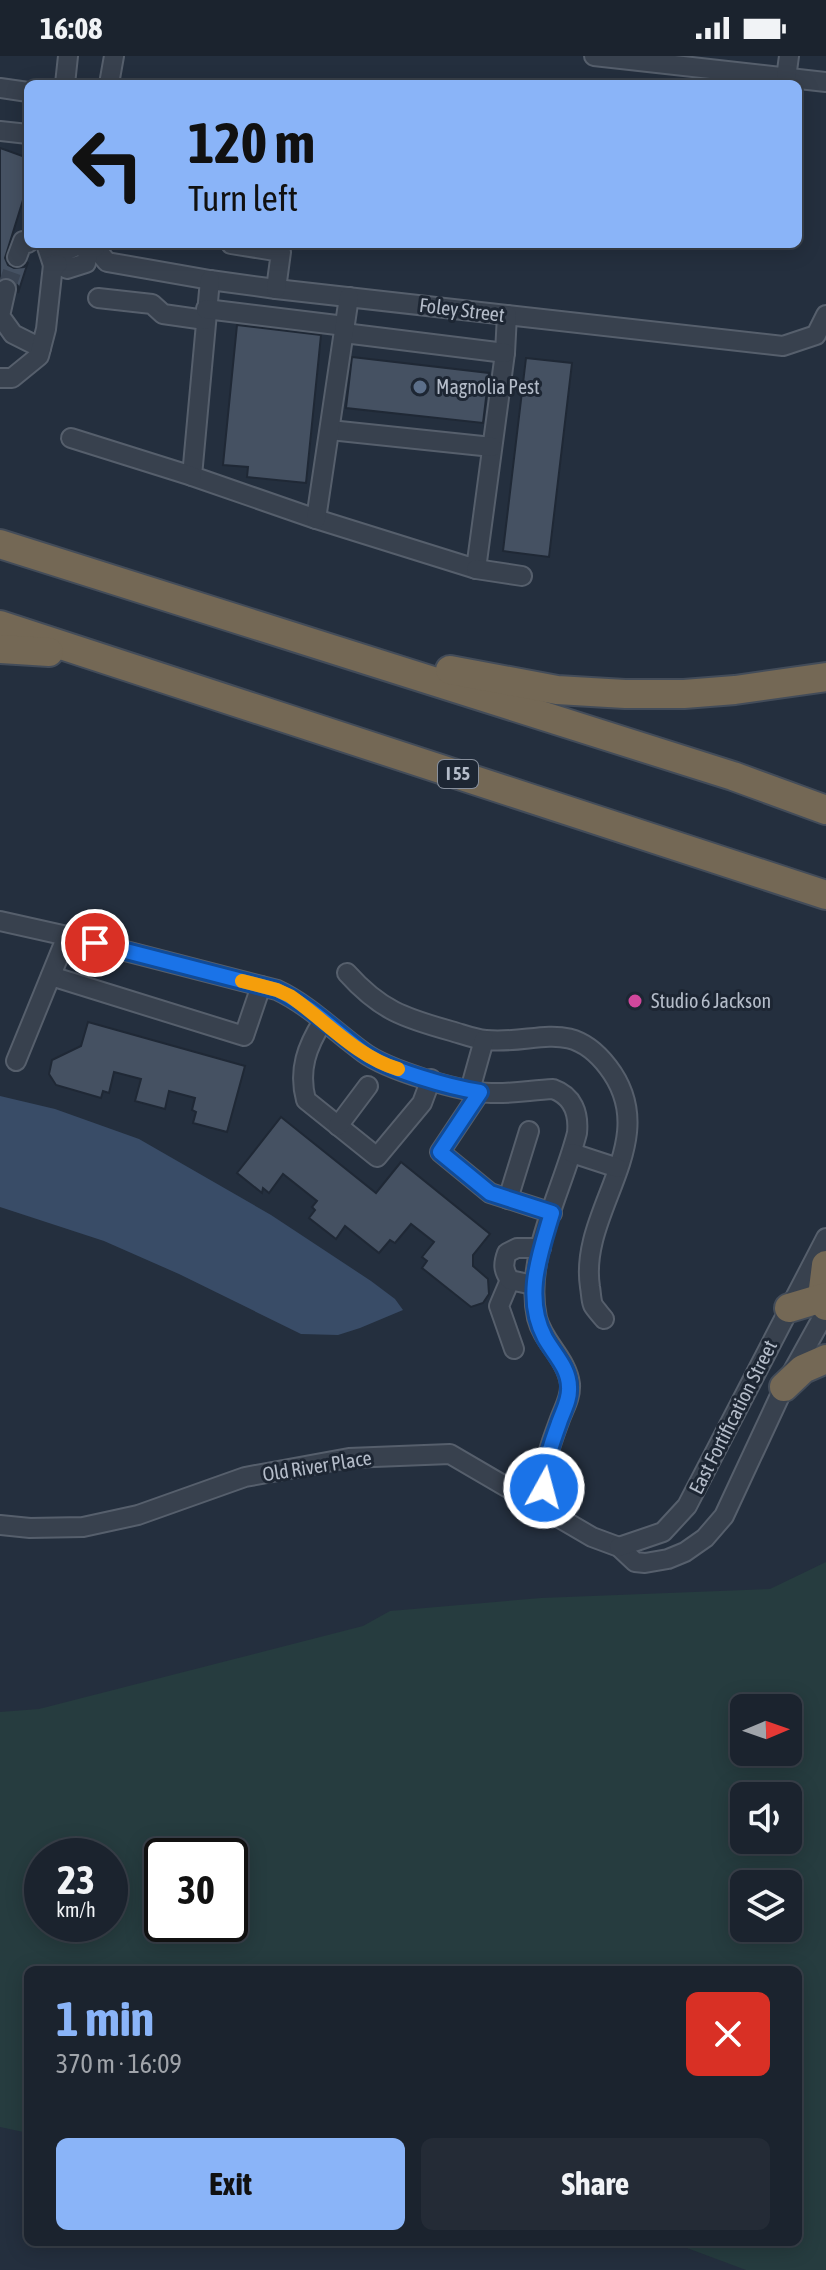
<!DOCTYPE html>
<meta charset="utf-8">
<style>
body{margin:0;font-family:"Asap Condensed",sans-serif;background:#242b36;color:#f1f3f6;height:100vh;display:flex;flex-direction:column;font-size:30px;white-space:nowrap}
*{box-sizing:border-box;margin:0}
p{font-size:26px;color:#a0a4aa}
.icon{flex:none;width:44px;height:44px;fill:none;stroke:currentColor;stroke-width:2;stroke-linecap:round;stroke-linejoin:round}
.map{position:relative;flex:1;overflow:hidden}
.sheet{position:absolute;left:24px;top:1910px;width:778px;height:280px;display:flex;flex-direction:column;background:#1b232e;border-radius:12px;box-shadow:0 4px 20px #0003,0 0 0 2px #39404a}
.sheet>*{flex:none}
.banner{position:absolute;left:24px;top:24px;width:778px;height:168px;border-radius:12px;box-shadow:0 4px 20px #0003,0 0 0 2px #39404a;background:#8ab4f8;color:#111;overflow:hidden}
.needle{width:52px;rotate:88deg}
.tools{position:absolute;left:730px;top:1638px;display:grid;gap:16px}
.tools a{display:grid;place-items:center;width:72px;height:72px;border-radius:12px;background:#1b232e;box-shadow:0 4px 20px #0003,0 0 0 2px #39404a;font-size:40px}
.speed{position:absolute;left:24px;top:1782px;display:flex;gap:16px;font-size:40px;font-weight:700;text-align:center}
.speed>*{display:grid;place-content:center;width:104px;height:104px;border-radius:50%;background:#1b232e;box-shadow:0 4px 20px #0003,0 0 0 2px #39404a;line-height:1}
.speed small{font-size:20px;font-weight:400}
.speed .limit{border:4px solid #111;border-radius:12px;background:#fff;color:#111}
.pin{position:absolute;display:grid;place-items:center;width:68px;height:68px;color:#fff;margin:-34px;border:4px solid #fff;border-radius:50%;box-shadow:0 2px 8px #0007}
.me{position:absolute;width:88px;margin:-44px;rotate:7deg;stroke-linejoin:round;filter:drop-shadow(0 0 6px #0008)}
.turn{display:flex;align-items:center;gap:28px;height:168px;padding:0 32px;font-size:36px}
.turn .icon{width:104px;height:104px;stroke-width:2.5}
.turn b{display:block;font-size:56px;line-height:68px}
.round{display:grid;place-items:center;flex:none;width:84px;height:84px;border-radius:12px;background:#242b36}
.headline{display:flex;align-items:center;justify-content:space-between;height:136px;padding:0 32px}
h1{font-size:48px;font-weight:700;line-height:60px;color:#8ab4f8}
.cta{display:flex;gap:16px;margin-top:auto;padding:16px 32px}
.cta a{flex:1;height:92px;border-radius:12px;background:#8ab4f8;color:#111;font-size:32px;font-weight:700;line-height:92px;text-align:center}
.cta a+a{background:#242b36;color:#f1f3f6}
.status{display:flex;justify-content:space-between;align-items:center;height:56px;padding:0 40px;background:#1b232e;direction:ltr}
.status svg{height:22px;fill:currentColor}
.map>svg:first-child{display:block}
.green{fill:#263c3f;fill-rule:evenodd}
.water{fill:#394c67}
.building{fill:#455162;stroke:#1f2835;stroke-width:2}
.lines{fill:none;stroke-linecap:round;stroke-linejoin:round}
.minor-tunnel{stroke:#3a4453;stroke-width:18;stroke-dasharray:18 9;stroke-linecap:butt}
.minor-casing{stroke:#565f6c;stroke-width:22}
.highway-casing{stroke:#434c59;stroke-width:32}
.minor{stroke:#38414e;stroke-width:18}
.highway{stroke:#746855;stroke-width:28}
.route-casing{stroke:#114b97;stroke-width:20}
.route{stroke:#1a73e8;stroke-width:14}
.slow{stroke:#f59e0b;stroke-width:14}
.service-dot{fill:#5c6f8a;stroke:#1d2633;stroke-width:3}
.hotel-dot{fill:#d1479c;stroke:#1d2633;stroke-width:3}
.labels{text-anchor:middle;stroke-width:6;stroke-linejoin:round;paint-order:stroke}
.shield{fill:#1d2633;stroke:#878f9c;stroke-width:2}
.shield-label{font-size:18px;font-weight:bold;fill:#b4bcc9}
.street-label{font-size:20px;fill:#b4bcc9;stroke:#1d2633}
.poi-label{font-size:20px;fill:#b4bcc9;stroke:#1d2633;text-anchor:start}
</style>
<div class="status"><b>16:08</b><svg viewBox="0 0 49 12"><path d="M0 12V9h3v3zM5 12V6h3v6zM10 12V3h3v9zM15 12V0h3v12zM26 1h20v11H26zM47 4h2v5h-2z"/></svg></div>
<div class="map">
<svg width="826" height="2214" viewBox="0 0 826 2214">
<rect width="100%" height="100%" fill="#242f3e"/>
<path class="green" d="M826 1506V2214H746L671 2186H798V1914H28V2077L0 2071V1656L39 1653 363 1570 390 1555 541 1542 770 1533ZM744 1652H788V1696H744ZM744 1740H788V1784H744ZM42 1800H110V1868H42ZM162 1800H230V1868H162ZM744 1828H788V1872H744Z"/>
<polygon class="water" points="0,1040 55,1053 139,1083 271,1159 371,1225 395,1243 403,1254 360,1272 338,1279 301,1278 179,1218 104,1185 0,1151"/>
<g class="building">
<polygon points="0,92 28,102 28,128 5,202 8,209 14,212 24,211 28,206 18,237 18,230 13,224 8,221 0,223"/>
<polygon points="237,269 321,279 306,427 247,421 248,411 223,409"/>
<polygon points="352,301 489,317 483,367 346,352"/>
<polygon points="526,302 572,307 549,501 503,495"/>
<polygon points="88,966 245,1010 227,1076 193,1067 196,1056 192,1054 195,1042 169,1035 165,1053 135,1045 141,1023 114,1016 109,1037 103,1035 101,1042 56,1029 49,1018 52,1004 81,990"/>
<polygon points="281,1061 376,1137 401,1106 490,1178 473,1199 473,1210 488,1223 489,1238 483,1247 471,1251 422,1212 427,1205 422,1201 434,1186 411,1168 395,1187 390,1184 379,1197 345,1170 336,1183 309,1162 315,1154 312,1151 317,1145 283,1118 269,1137 263,1132 262,1137 237,1117"/>
</g>
<g class="lines">
<polyline class="minor-tunnel" points="6,233 17,201"/>
<g class="minor-casing">
<g id="minor">
<polyline points="594,0 826,26"/>
<polyline points="786,22 789,0"/>
<polyline points="65,28 68,0"/>
<polyline points="109,28 114,0"/>
<polyline points="0,32 28,36"/>
<polyline points="0,75 28,78"/>
<polyline points="46,188 53,209"/>
<polyline points="92,188 107,206 210,224 276,233 783,290 816,279 826,259"/>
<polyline points="231,188 281,196 276,233"/>
<polyline points="89,194 86,207 67,213 58,208 61,197 79,189 89,194 95,192"/>
<polyline points="17,201 23,185 28,187"/>
<polyline points="210,224 192,420 316,463 476,513 505,297 507,259"/>
<polyline points="6,233 0,260 13,278 41,292"/>
<polyline points="98,242 152,248 163,258 205,264"/>
<polyline points="206,253 345,270"/>
<polyline points="344,277 505,297"/>
<polyline points="0,322 12,322 39,300 46,273 53,209 58,208"/>
<polyline points="330,374 492,391"/>
<polyline points="71,382 192,420"/>
<polyline points="316,463 349,241"/>
<polyline points="476,513 522,520"/>
<path d="M0 865 67 880 277 934C309 949 334 975 363 996 387 1014 460 1036 491 1037 511 1038 532 1034 553 1033 573 1040 579 1057 577 1077 562 1136 524 1201 537 1262 543 1286 567 1303 570 1328 571 1341 564 1352 560 1363 545 1404 539 1416 553 1458"/>
<path d="M347 917C380 954 404 962 451 975 462 978 474 983 486 984 536 989 570 961 608 1011 665 1085 578 1154 590 1231 591 1236 591 1244 593 1249 596 1254 601 1259 604 1263"/>
<polyline points="51,920 244,980 261,930"/>
<path d="M323 965C307 990 298 1014 306 1044L377 1101 422 1047 431 1023"/>
<polyline points="16,1005 67,880"/>
<polyline points="470,1034 484,984"/>
<polyline points="480,1036 440,1096 490,1137 552,1157"/>
<polyline points="338,1070 368,1030"/>
<polyline points="572,1097 618,1112"/>
<polyline points="508,1143 529,1075"/>
<polyline points="510,1224 499,1250 514,1293"/>
<path d="M533 1229 510 1224C503 1214 503 1208 507 1197L517 1192H541"/>
<polyline points="0,1469 30,1472 83,1471 138,1459 245,1421 349,1402 450,1398 592,1481 619,1491 635,1506 645,1507 668,1503 685,1496 705,1482 724,1460 784,1331 826,1255"/>
<polyline points="619,1491 663,1476 687,1450 826,1182"/>
</g>
</g>
<g class="highway-casing">
<g id="highway">
<polyline points="0,488 733,720 826,754"/>
<polyline points="0,569 826,839"/>
<polyline points="0,593 49,596"/>
<polyline points="450,614 557,634 625,638 684,638 735,634 826,621"/>
<polyline points="826,1209 822,1241 826,1250"/>
<polyline points="789,1252 826,1241"/>
<polyline points="784,1331 803,1313 826,1303"/>
</g>
</g>
<use href="#minor" class="minor"/>
<use href="#highway" class="highway"/>
</g>
<g class="lines">
<g class="route-casing">
<path id="route" d="M95 887 277 934C309 949 335 975 363 996 388 1014 449 1031 480 1036L440 1096 490 1137 552 1157C540 1198 523 1241 545 1282 554 1298 569 1312 569 1331 570 1344 563 1355 559 1367 551 1389 544 1409 544 1432"/>
</g>
<use href="#route" class="route"/>
<path class="slow" d="M242 925 277 934 290 940C325 964 357 1001 398 1013"/>
</g>
<circle class="service-dot" cx="420" cy="331" r="8"/>
<circle class="hotel-dot" cx="635" cy="945" r="8"/>
<g class="labels">
<rect class="shield" x="438" y="704" width="40" height="28" rx="6"/>
<g class="shield-label">
<text x="458" y="724">I 55</text>
</g>
<g class="street-label">
<text transform="translate(462 254) rotate(7)" y="7">Foley Street</text>
<text transform="translate(733 1361) rotate(-63)" y="7">East Fortification Street</text>
<text transform="translate(317 1410) rotate(-9)" y="7">Old River Place</text>
</g>
<g class="poi-label">
<text x="436" y="338">Magnolia Pest</text>
<text x="651" y="952">Studio 6 Jackson</text>
</g>
</g>
</svg>
<div class="tools">
<a><svg class="needle" viewBox="-14 -14 28 28"><path d="M0-13l5 13h-10z" fill="#e53935"/><path d="M0 13l5-13h-10z" fill="#a0a4aa"/></svg></a>
<a><svg class="icon" aria-label="sound" viewBox="0 0 24 24"><path d="M4 9h4l5-4v14l-5-4H4zM17 9q2 3 0 6"/></svg></a>
<a><svg class="icon" aria-label="layers" viewBox="0 0 24 24"><path d="M12 4l9 5-9 5-9-5zM3 14l9 5 9-5"/></svg></a>
</div>
<div class="speed"><div>23<small>km/h</small></div><div class="limit">30</div></div>
<div class="pin" style="left:95px;top:887px;background:#d93025"><svg class="icon" aria-label="arrive" viewBox="0 0 24 24"><path d="M6 21V4h12l-3 4 3 4H6"/></svg></div>
<svg class="me" style="left:544px;top:1432px" viewBox="-20 -20 40 40"><circle r="17" fill="#1a73e8" stroke="#fff" stroke-width="3"/><path d="M0-11L8 9 0 5-8 9z" fill="#fff"/></svg>
<div class="banner">
<div class="turn"><svg class="icon" aria-label="left" viewBox="0 0 24 24"><path d="M17 20v-9H6M10 6l-5 5 5 5"/></svg><div><b>120 m</b>Turn left</div></div>
</div>
<section class="sheet">
<div class="headline"><div><h1>1 min</h1><p>370 m · 16:09</p></div><a class="round" style="background:#d93025;color:#fff"><svg class="icon" aria-label="close" viewBox="0 0 24 24"><path d="M6 6l12 12M18 6L6 18"/></svg></a></div>
<div class="cta"><a>Exit</a><a>Share</a></div>
</section>
</div>
